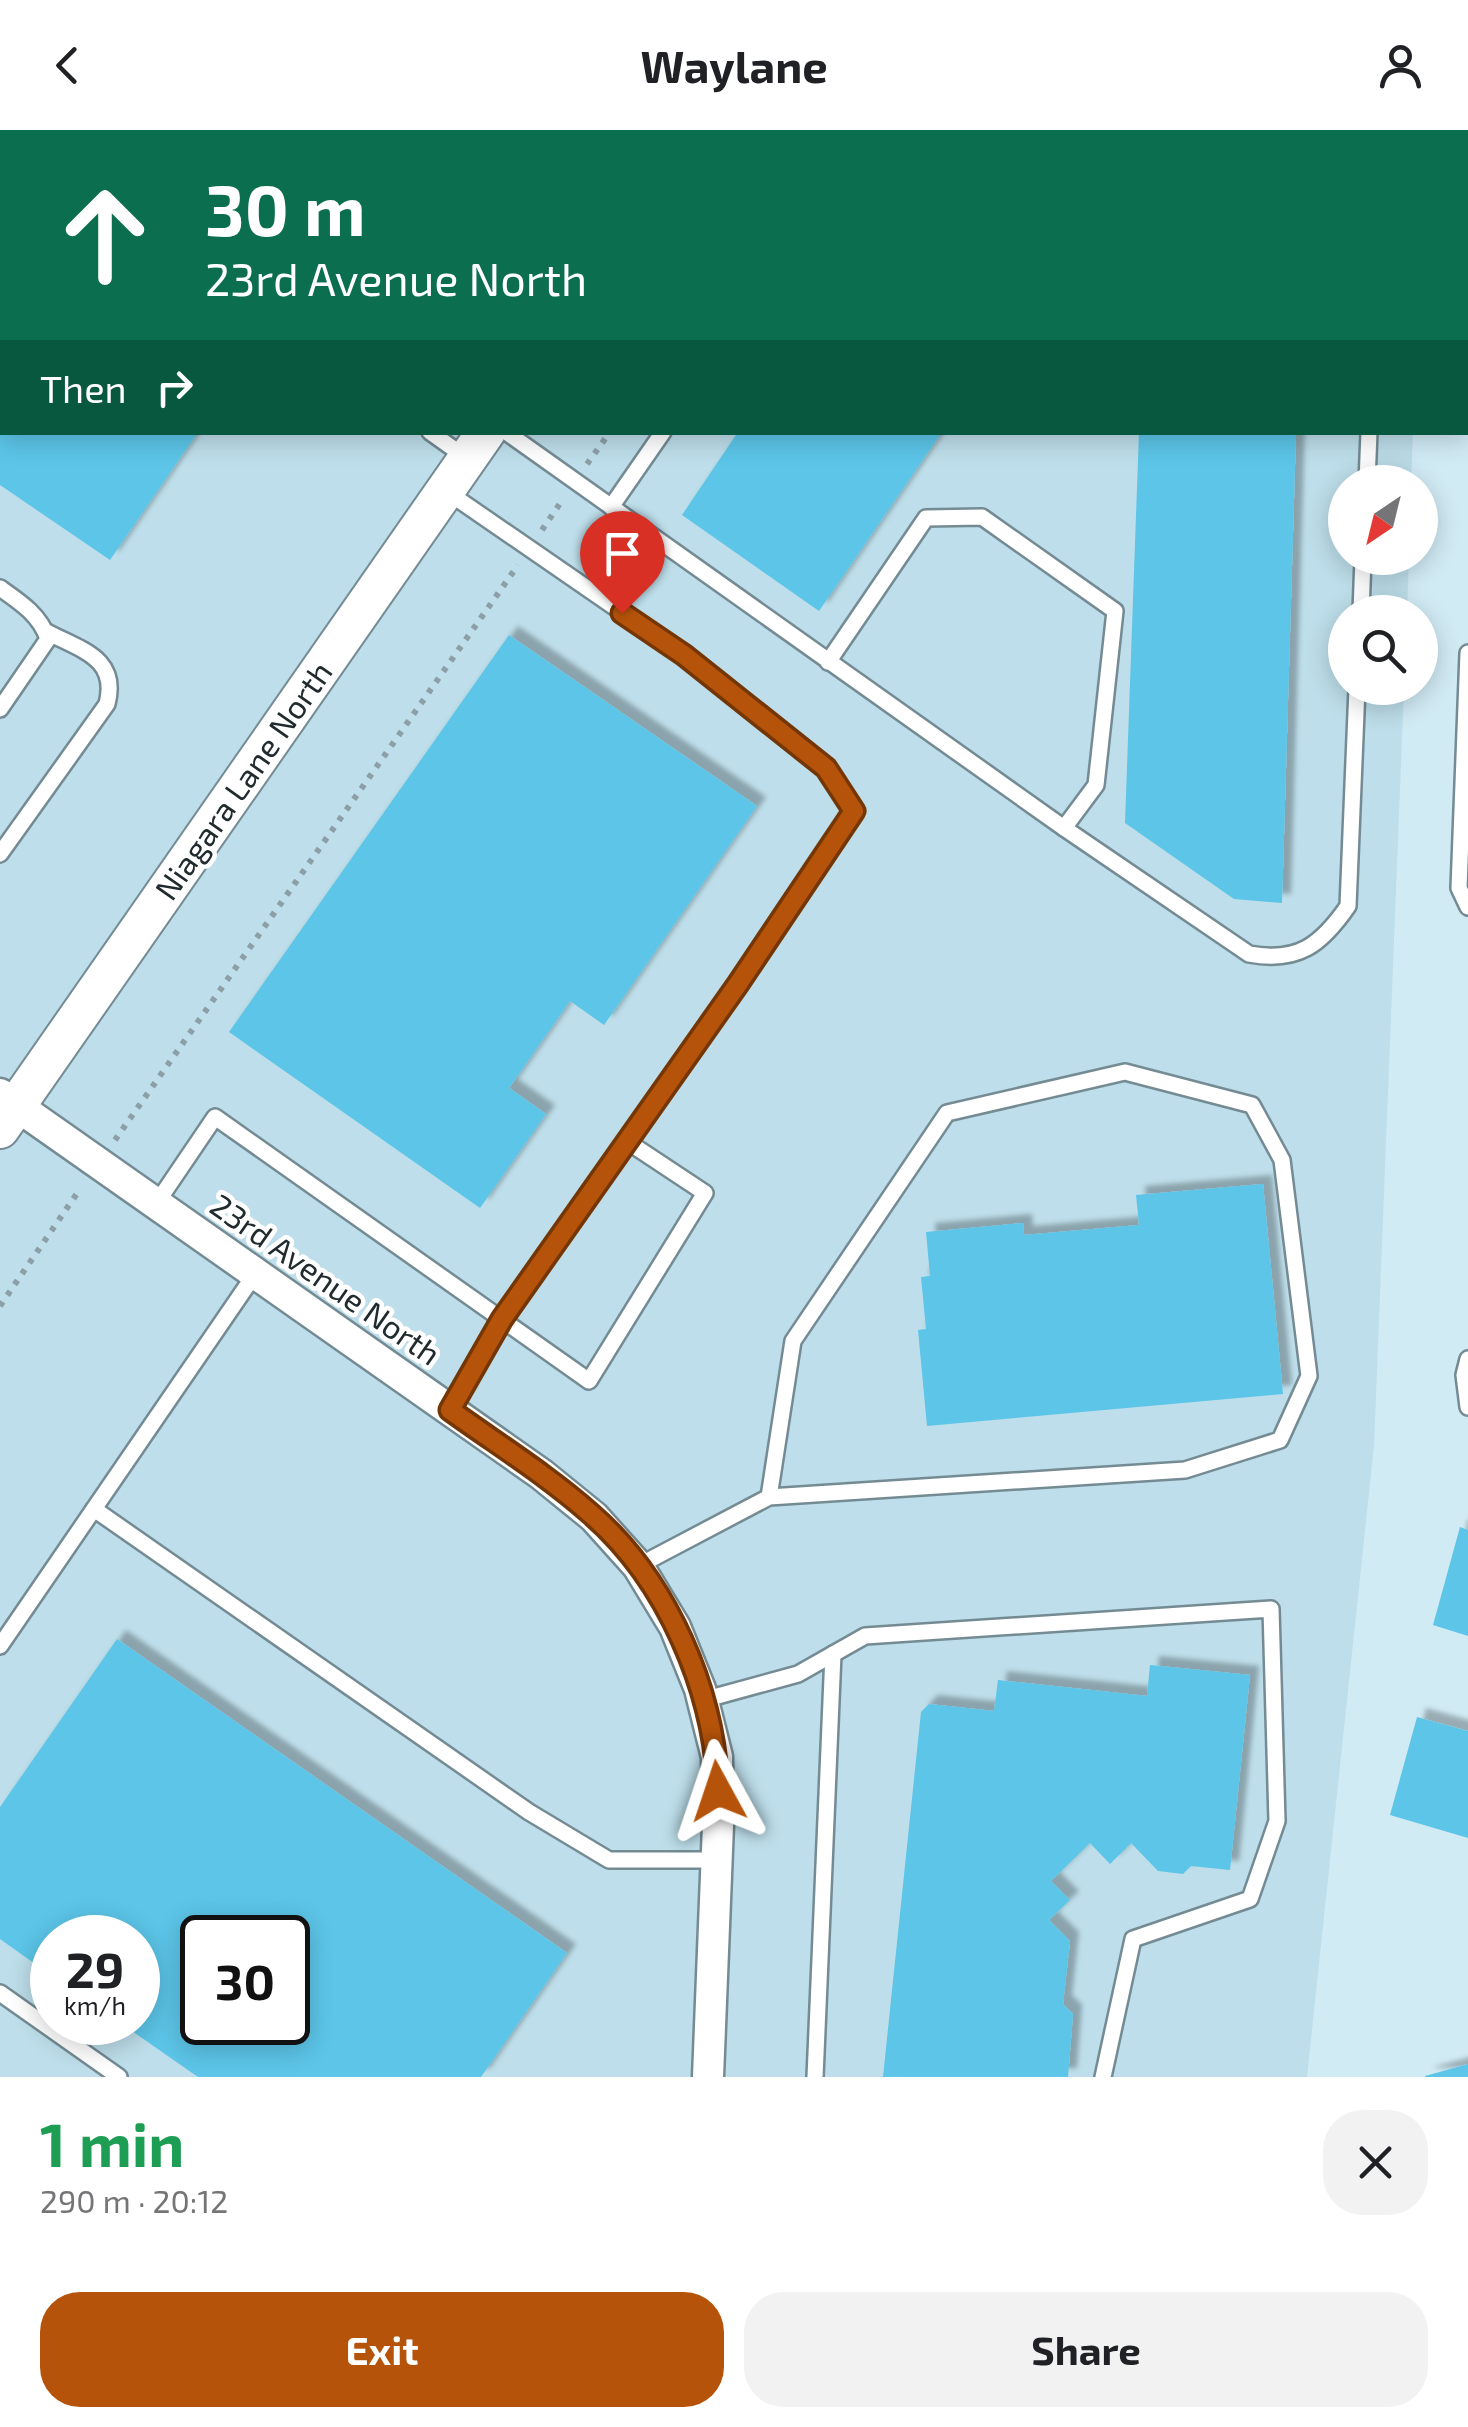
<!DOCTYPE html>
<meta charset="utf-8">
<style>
body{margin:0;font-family:"Exo 2",sans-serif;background:#f2f2f2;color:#202124;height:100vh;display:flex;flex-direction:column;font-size:38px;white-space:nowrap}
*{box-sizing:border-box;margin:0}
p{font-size:32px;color:#757577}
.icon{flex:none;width:55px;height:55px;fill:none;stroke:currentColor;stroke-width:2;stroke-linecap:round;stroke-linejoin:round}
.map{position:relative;height:1947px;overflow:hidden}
.details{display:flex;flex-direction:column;background:#fff;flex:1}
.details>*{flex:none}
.hud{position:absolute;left:0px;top:0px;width:1470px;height:305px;box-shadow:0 5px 25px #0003;background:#0b6e4f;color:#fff;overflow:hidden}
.needle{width:65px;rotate:215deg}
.controls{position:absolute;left:1328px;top:335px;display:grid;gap:20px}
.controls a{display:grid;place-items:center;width:110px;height:110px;border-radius:50%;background:#fff;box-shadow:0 5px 25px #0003;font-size:50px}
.speed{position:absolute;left:30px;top:1785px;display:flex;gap:20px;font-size:50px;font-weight:700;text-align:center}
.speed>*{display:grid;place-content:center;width:130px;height:130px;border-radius:50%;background:#fff;box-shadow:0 5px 25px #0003;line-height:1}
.speed small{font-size:25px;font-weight:400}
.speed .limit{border:5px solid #111;border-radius:15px;background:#fff;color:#111}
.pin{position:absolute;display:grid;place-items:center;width:85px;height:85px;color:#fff;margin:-102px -42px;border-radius:50% 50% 50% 0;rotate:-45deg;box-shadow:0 0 10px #0007}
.pin .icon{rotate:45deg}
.me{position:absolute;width:110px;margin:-55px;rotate:355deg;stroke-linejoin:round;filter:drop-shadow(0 0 8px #0008)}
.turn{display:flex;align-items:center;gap:35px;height:210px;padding:0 40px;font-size:45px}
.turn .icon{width:130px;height:130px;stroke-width:2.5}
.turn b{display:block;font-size:70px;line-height:85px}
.then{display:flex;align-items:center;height:95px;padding:0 40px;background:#0003;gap:20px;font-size:38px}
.round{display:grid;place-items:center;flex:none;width:105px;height:105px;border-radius:40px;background:#f2f2f2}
.head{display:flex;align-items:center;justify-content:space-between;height:170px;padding:0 40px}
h1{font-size:60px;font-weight:700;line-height:75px;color:#1e9e55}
.primary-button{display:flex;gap:20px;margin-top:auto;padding:20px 40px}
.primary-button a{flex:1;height:115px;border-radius:40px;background:#b45309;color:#fff;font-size:40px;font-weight:700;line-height:115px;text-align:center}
.primary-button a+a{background:#f2f2f2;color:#202124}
header{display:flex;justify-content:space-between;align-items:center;height:130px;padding:0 40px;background:#fff;font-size:45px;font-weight:700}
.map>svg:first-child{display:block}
.built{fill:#bddeea;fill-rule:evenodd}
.building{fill:#5bc5e8;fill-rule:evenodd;filter:url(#shadow)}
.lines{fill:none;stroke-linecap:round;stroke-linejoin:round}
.service-casing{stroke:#748b94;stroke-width:20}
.minor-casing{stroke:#748b94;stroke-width:35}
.tertiary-casing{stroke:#748b94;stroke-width:42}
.path{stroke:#8c9fa7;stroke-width:6;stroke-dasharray:5 8;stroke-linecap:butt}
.service{stroke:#fff;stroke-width:15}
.minor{stroke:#fff;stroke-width:30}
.tertiary{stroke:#fff;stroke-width:38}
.route-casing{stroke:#753606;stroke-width:25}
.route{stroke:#b45309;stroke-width:18}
.labels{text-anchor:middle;stroke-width:9;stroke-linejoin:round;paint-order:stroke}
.street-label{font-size:32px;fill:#212b2e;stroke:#fff}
</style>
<header><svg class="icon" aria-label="back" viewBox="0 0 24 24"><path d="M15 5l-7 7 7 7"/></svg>Waylane<svg class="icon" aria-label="person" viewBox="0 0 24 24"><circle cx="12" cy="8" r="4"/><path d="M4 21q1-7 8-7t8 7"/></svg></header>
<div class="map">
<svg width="1468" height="1947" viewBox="0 0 1468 1947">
<defs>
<filter id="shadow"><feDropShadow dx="9" dy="-9" stdDeviation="2.5" flood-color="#0004"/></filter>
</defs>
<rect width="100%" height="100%" fill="#d1ebf5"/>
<path class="built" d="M0 0H1423L2 2V302L1413 303 1411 352H1345V428H1409L1407 482H1345V558H1404L1374 1316 1307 1947H0ZM52 1808H138V1892H52ZM202 1808H288V1892H202Z"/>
<g class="building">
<polygon points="0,302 198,302 110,430 0,355"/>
<polygon points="738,302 942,302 819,481 682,385"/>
<polygon points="1139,302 1296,302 1282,773 1234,769 1125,693"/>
<polygon points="509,505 757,676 604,895 570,871 509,958 546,984 480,1078 229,902"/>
<polygon points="1263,1054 1283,1264 927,1296 918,1200 926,1199 921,1147 930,1146 926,1102 1023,1093 1024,1105 1139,1095 1136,1065"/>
<polygon points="1460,1397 1468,1400 1468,1506 1433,1495"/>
<path d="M117 1509 567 1823 481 1947H198L119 1892H138V1808H52V1846L0 1809V1677ZM202 1808H288V1892H202Z"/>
<polygon points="1150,1535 1250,1545 1230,1740 1191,1736 1183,1744 1158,1741 1131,1713 1110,1734 1090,1713 1051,1751 1070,1770 1049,1790 1070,1811 1063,1874 1073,1884 1068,1947 883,1947 921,1582 929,1574 994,1581 998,1550 1147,1566"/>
<polygon points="1417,1587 1468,1601 1468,1708 1390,1685"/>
<polygon points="1468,1934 1468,1947 1425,1947 1425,1946"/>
</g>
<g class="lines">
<g class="service-casing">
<g id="service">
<polyline points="643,0 647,2"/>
<polyline points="1374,0 1375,2"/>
<polyline points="899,2 901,0"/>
<polyline points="0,3 2,5"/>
<polyline points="430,302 468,329"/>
<path d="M506 302 1064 698 1249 824C1298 833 1321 815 1348 776L1357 558"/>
<polyline points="1367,352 1369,302"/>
<polyline points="446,361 684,525 826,638 854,681 738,854 502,1189 450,1280"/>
<polyline points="611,377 663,302"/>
<path d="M0 458C20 472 40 485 48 509L0 579"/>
<polyline points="1361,482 1363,428"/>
<polyline points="1468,523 1459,758 1468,777"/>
<polyline points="828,532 926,388 982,387 1115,481 1096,655 1064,698"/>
<path d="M0 724 107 574C119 527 80 520 45 501"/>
<polyline points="156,1074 215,987 589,1251 705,1063 628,1012"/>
<polyline points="1468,1229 1464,1245 1468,1277"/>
<polyline points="94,1379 529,1682 609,1730 717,1730"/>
<polyline points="638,1436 769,1367 1185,1340 1280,1310 1309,1246 1282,1030 1252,975 1125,942 947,983 793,1211 769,1367"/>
<polyline points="0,1516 255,1144"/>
<polyline points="703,1570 798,1544 865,1506 1271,1479 1277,1691 1250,1769 1133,1809 1103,1947"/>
<polyline points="0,1863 119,1947"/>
<polyline points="815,1947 833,1524"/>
</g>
</g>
<g class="minor-casing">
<polyline id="minor" points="0,964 541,1344 594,1387 638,1436 675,1497 700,1559 717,1627 718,1695 708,1947"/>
</g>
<g class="tertiary-casing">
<g id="tertiary">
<polyline points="702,2 704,0"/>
<polyline points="0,999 486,302"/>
</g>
</g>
<g class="path">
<polyline points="846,2 848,0"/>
<polyline points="587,334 610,302"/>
<polyline points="542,400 563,369"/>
<polyline points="115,1010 518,435"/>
<polyline points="0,1176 80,1059"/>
</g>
<use href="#service" class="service"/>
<use href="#minor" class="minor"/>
<use href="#tertiary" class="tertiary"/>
</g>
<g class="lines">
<g class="route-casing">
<path id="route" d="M622 483 684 525 826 638 854 681 738 854 502 1189 450 1280C497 1314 547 1345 591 1384 667 1450 715 1561 718 1661"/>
</g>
<use href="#route" class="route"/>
</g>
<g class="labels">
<g class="street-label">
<text transform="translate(244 651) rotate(-55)" y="11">Niagara Lane North</text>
<text transform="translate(325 1150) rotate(35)" y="11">23rd Avenue North</text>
</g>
</g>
</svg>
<div class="controls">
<a><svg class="needle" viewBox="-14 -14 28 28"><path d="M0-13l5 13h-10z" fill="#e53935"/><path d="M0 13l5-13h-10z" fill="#757577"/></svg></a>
<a><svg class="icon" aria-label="search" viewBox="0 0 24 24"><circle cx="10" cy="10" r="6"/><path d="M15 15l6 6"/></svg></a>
</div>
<div class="speed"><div>29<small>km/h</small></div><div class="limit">30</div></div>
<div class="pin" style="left:622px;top:483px;background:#d93025"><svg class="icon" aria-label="arrive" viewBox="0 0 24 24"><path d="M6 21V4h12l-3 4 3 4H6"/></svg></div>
<svg class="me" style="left:718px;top:1661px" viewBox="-20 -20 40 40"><path d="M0-17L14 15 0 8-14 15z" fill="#b45309" stroke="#fff" stroke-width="4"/></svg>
<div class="hud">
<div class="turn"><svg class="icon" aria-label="ahead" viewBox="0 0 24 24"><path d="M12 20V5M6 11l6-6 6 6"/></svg><div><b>30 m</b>23rd Avenue North</div></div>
<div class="then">Then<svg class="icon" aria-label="right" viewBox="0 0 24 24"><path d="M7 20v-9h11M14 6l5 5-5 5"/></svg></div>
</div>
</div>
<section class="details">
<div class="head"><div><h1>1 min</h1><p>290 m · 20:12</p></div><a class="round"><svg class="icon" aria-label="close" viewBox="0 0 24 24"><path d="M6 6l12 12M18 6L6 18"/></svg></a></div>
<div class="primary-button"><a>Exit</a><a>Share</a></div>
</section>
